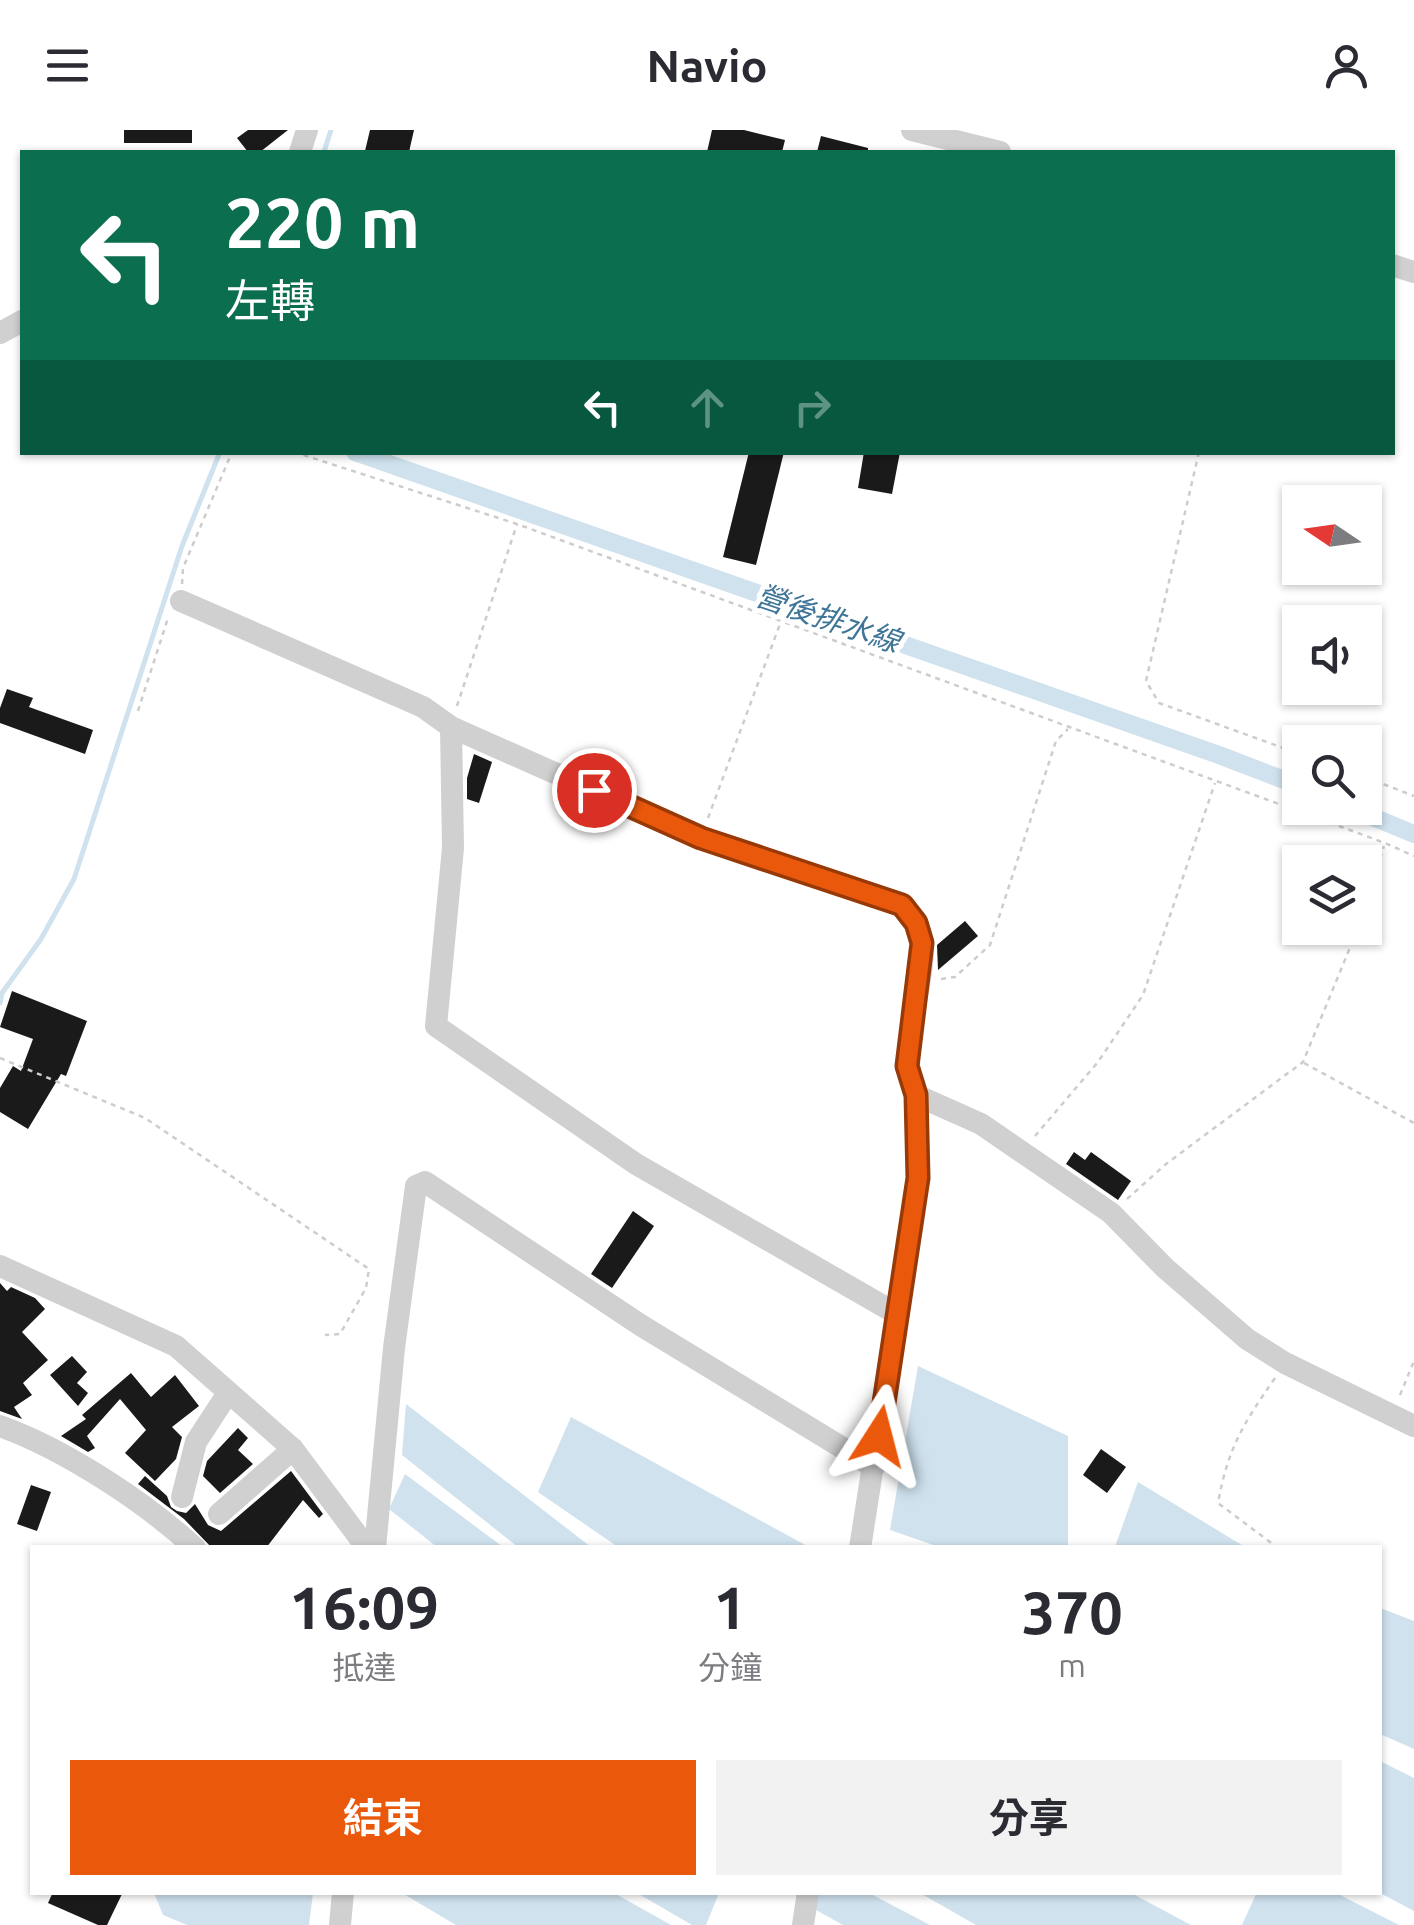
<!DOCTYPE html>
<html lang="zh-TW">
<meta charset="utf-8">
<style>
body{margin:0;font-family:Ubuntu,"Noto Sans TC",sans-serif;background:#f2f2f3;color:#2b2b33;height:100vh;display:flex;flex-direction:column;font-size:38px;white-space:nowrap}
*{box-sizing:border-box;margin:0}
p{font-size:32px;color:#7c7c81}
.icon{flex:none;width:55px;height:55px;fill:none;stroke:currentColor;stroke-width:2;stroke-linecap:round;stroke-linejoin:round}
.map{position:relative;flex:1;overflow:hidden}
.panel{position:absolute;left:30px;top:1415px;width:1352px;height:350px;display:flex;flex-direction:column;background:#fff;border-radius:0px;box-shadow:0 2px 8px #0004}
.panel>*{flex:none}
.top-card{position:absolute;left:20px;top:20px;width:1375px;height:305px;border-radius:0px;box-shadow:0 2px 8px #0004;background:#0b6e4f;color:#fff;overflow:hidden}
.needle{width:65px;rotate:283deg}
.buttons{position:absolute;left:1282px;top:355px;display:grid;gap:20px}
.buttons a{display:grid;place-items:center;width:100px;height:100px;border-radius:0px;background:#fff;box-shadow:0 2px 8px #0004;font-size:50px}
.pin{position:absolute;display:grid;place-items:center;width:85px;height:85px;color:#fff;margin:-42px;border:5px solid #fff;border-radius:50%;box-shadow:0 2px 10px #0007}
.me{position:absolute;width:110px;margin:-55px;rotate:9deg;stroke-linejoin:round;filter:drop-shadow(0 0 8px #0008)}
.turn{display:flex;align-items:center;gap:35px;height:210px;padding:0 40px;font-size:45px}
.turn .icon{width:130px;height:130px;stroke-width:2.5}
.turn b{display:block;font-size:70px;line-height:85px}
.lanes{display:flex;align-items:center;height:95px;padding:0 40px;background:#0003;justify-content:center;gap:50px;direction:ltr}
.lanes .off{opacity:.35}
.eta{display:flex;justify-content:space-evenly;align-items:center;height:170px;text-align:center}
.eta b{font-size:60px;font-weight:700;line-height:70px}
.button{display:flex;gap:20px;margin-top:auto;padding:20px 40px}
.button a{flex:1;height:115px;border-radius:0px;background:#ea580c;color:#fff;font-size:40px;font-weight:700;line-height:115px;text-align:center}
.button a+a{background:#f2f2f3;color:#2b2b33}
header{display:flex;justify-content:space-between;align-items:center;height:130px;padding:0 40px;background:#fff;font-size:45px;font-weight:700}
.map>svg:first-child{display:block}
.water{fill:#cfe2ee}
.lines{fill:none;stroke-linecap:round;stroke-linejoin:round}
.stream{stroke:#cfe2ee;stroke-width:5}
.canal{stroke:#cfe2ee;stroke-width:18}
.building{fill:#1a1a1a}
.path{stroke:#cdcdcd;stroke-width:2.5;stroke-dasharray:5 5;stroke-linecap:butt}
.minor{stroke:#d0d0d0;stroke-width:22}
.route-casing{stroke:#983908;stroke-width:25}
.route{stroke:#ea580c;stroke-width:18}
.labels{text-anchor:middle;stroke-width:10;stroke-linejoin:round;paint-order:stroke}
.water-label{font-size:30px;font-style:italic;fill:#3f7597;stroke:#fff}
</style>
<header><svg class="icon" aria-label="menu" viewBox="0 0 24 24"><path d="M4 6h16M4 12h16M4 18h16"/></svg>Navio<svg class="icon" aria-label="person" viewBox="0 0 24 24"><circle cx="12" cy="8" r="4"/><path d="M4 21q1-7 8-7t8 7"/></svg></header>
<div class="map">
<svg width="1414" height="1795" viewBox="0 0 1414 1795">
<rect width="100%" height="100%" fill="#fff"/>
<g class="water">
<polygon points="918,1236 1068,1306 1068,1417 939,1417 890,1400"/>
<polygon points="406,1274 591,1417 518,1417 402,1325"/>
<polygon points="571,1287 809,1417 618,1417 538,1362"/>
<polygon points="405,1344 503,1417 437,1417 389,1379"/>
<polygon points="1138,1352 1245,1417 1115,1417"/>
<polygon points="1380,1478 1414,1491 1414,1619 1380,1604"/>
<polygon points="1380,1631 1414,1648 1414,1781 1380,1763"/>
<polygon points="1257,1762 1336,1763 1399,1795 1242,1795"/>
<polygon points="154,1763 313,1763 309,1795 187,1795 163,1785"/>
<polygon points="402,1763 614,1763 671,1795 456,1795"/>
<polygon points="637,1763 719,1762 719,1763 706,1795 692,1795"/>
<polygon points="816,1763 869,1763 930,1795 843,1795 816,1780"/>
<polygon points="920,1763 1131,1763 1191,1795 976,1795"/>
</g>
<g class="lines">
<g class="stream">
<polyline points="324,22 331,0"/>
<polyline points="0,873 2,863 41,809 74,749 182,416 220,322"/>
</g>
<g class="canal">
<polyline points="355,322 1219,625 1300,656"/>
<polyline points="1351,678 1414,704"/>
</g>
</g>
<g class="building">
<rect x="124" y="0" width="68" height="13"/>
<polygon points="248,0 288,0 260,22 248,22 237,8"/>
<polygon points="370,0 414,0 409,22 365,21"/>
<polygon points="712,0 744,0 785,10 782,22 707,22"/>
<polygon points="821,6 868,18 868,22 817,22"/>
<polygon points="749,322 784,322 756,435 723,427"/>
<polygon points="864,322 900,322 892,364 858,358"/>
<polygon points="7,559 33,568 29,577 93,600 85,624 0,593 0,578"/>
<polygon points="474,624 492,632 479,673 467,669 467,648"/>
<polygon points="965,791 978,806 938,840 937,815"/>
<polygon points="12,861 87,891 66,946 61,944 28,999 0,982 0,958 13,936 21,941 33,909 0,897"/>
<polygon points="1074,1022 1085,1030 1091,1022 1131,1051 1118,1070 1066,1034"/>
<polygon points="633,1081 654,1096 612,1158 591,1144"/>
<polygon points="0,1153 7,1161 11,1157 35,1168 45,1179 22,1202 48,1230 23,1253 32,1265 14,1277 22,1289 0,1281"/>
<polygon points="72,1226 87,1242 77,1253 88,1263 78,1276 50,1245"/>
<polygon points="131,1243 151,1267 175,1245 199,1276 172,1297 182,1307 176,1329 155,1351 125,1323 146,1300 120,1269 87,1306 95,1318 88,1322 61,1306 86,1289 82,1285"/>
<polygon points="238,1298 248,1308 238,1320 253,1334 220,1363 203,1346 207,1331"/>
<polygon points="1101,1319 1126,1337 1107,1363 1083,1345"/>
<polygon points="291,1341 323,1384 319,1388 303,1370 266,1418 212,1418 184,1389 138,1354 145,1346 167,1366 171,1377 177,1381 186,1383 195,1374 208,1395 221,1401"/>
<polygon points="31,1355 51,1362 37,1401 17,1394"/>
<polygon points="53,1762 123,1762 107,1795 98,1795 48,1773"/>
</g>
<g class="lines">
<g class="path">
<polyline points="294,322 517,394 1385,713 1414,726"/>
<polyline points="1199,322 1146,551 1159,573 1300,624"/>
<polyline points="182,454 183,438 232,322"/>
<polyline points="457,576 517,394"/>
<polyline points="138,581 168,488"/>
<polyline points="1365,647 1414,666"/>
<polyline points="708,688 780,494"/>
<polyline points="1365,776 1384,716"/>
<polyline points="941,849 955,847 990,815 1056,611 1068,599"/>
<polyline points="0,928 145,988 369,1139 366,1158 340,1204 325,1205"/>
<polyline points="1304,933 1414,993"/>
<polyline points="1035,1006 1098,932 1143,865 1215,653"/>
<polyline points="1127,1069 1166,1034 1303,932 1358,798"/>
<path d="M1275 1248C1243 1294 1228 1318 1218 1373L1278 1418"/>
<polyline points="1400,1265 1414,1231"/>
</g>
<g class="minor">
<polyline points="912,0 1000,22"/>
<polyline points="300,22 307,0"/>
<polyline points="1392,135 1414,142"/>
<polyline points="0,203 22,191"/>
<path d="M181 471 423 577 451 597 701 708 901 775C906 780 913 787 917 793 938 834 892 913 916 965L981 994 1111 1083 1165 1138 1247 1209 1285 1233 1414 1296"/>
<polyline points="451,597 453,718 436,896 636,1034 897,1184"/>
<polyline points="0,1136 176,1216 293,1319 367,1418"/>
<path d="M0 1296C64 1319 144 1371 195 1418"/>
<polyline points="182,1367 196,1312 228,1263"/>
<polyline points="219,1384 293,1319"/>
<polyline points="375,1418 394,1218 416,1056 425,1052 642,1196 874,1337"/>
<polyline points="860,1418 918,1048 916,965"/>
<polyline points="340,1795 343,1762"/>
<polyline points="803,1795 808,1762"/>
</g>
</g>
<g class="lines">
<g class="route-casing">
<polyline id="route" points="594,660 701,708 902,775 916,793 922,813 907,936 916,965 918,1048 879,1306"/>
</g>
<use href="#route" class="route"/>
</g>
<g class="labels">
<g class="water-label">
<text transform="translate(828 489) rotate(19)" y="10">營後排水線</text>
</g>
</g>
</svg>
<div class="buttons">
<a><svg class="needle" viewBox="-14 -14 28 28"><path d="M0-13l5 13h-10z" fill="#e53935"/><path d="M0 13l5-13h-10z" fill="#7c7c81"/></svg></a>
<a><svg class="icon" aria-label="sound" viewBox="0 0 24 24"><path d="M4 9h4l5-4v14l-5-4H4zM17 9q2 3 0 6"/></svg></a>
<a><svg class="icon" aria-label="search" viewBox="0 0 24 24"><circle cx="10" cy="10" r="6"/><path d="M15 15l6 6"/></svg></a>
<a><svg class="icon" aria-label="layers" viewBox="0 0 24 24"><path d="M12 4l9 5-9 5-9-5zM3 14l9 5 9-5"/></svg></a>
</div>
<div class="pin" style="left:594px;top:660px;background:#d93025"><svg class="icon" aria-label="arrive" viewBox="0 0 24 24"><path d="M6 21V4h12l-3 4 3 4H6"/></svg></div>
<svg class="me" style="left:879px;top:1306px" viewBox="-20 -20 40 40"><path d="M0-17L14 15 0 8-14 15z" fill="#ea580c" stroke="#fff" stroke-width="4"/></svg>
<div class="top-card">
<div class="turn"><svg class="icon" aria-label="left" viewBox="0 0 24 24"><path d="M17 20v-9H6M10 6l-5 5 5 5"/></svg><div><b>220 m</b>左轉</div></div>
<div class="lanes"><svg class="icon" aria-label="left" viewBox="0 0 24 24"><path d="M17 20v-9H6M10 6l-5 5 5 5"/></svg><svg class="icon off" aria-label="ahead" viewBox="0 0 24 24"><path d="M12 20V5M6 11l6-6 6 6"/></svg><svg class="icon off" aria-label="right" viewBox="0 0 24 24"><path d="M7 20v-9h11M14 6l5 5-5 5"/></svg></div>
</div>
<section class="panel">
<div class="eta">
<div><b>16:09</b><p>抵達</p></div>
<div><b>1</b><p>分鐘</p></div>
<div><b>370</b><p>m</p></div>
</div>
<div class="button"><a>結束</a><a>分享</a></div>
</section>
</div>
